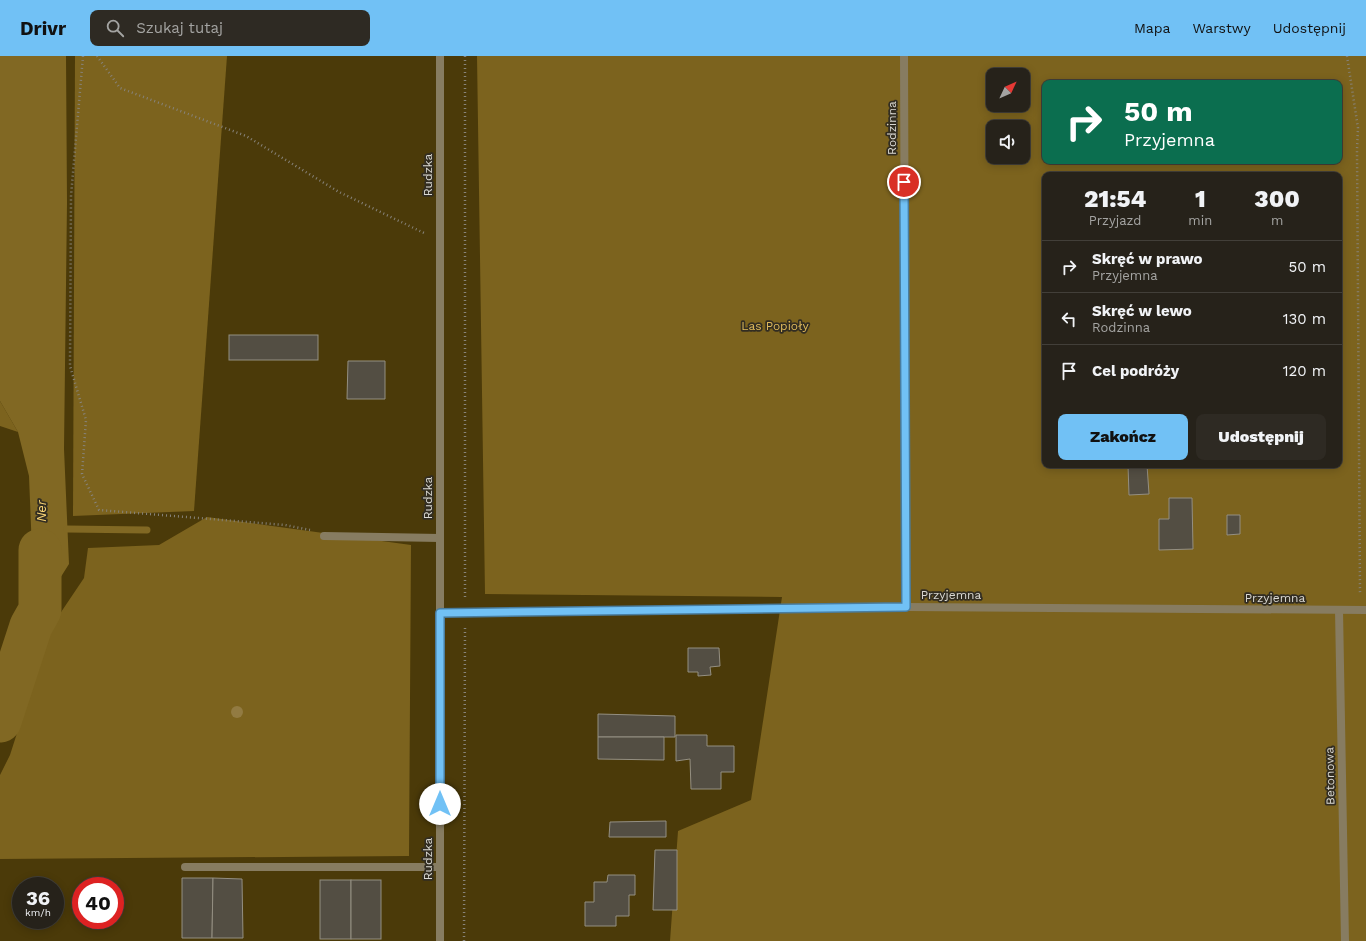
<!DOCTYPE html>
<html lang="pl">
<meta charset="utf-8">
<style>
body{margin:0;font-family:"Work Sans",sans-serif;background:#2e2a23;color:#f1f3f6;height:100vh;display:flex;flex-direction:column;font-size:15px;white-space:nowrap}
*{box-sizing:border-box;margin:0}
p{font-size:13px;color:#a4a4a2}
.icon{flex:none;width:22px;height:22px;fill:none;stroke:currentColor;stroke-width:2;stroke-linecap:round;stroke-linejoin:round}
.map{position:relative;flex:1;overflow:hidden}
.sheet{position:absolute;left:1042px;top:116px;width:300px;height:296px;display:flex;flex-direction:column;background:#26221a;border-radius:8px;box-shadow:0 2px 10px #0003,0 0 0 1px #423f39}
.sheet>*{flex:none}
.top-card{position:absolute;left:1042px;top:24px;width:300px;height:84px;border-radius:8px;box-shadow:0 2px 10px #0003,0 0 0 1px #423f39;background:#0b6e4f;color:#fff;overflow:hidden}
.needle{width:26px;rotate:46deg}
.buttons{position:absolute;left:986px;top:12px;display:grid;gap:8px}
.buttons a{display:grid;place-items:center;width:44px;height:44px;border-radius:8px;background:#26221a;box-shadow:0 2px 10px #0003,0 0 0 1px #423f39;font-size:20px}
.speed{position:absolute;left:12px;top:821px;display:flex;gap:8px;font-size:20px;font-weight:700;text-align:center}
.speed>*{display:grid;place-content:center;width:52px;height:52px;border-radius:50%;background:#26221a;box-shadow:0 2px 10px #0003,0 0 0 1px #423f39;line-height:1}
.speed small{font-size:10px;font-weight:400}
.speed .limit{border:6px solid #d22;background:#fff;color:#111}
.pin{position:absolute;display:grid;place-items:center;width:34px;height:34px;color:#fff;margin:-17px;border:2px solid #fff;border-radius:50%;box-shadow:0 1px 4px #0007}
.me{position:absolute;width:44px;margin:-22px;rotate:0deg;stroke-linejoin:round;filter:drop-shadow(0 0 3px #0008)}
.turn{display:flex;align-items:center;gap:14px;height:84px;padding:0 16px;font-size:18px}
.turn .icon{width:52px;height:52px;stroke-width:2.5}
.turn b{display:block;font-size:28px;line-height:34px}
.eta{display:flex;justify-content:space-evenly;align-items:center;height:68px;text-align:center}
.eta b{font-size:24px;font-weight:800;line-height:28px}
.button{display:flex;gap:8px;margin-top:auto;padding:8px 16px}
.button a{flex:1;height:46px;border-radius:8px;background:#71c1f5;color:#111;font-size:16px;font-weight:800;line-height:46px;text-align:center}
.button a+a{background:#2e2a23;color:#f1f3f6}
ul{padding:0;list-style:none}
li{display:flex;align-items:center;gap:12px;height:52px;padding:0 16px;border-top:1px solid #423f39}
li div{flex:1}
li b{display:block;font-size:15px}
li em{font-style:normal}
header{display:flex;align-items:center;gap:24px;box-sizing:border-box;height:56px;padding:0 20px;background:#71c1f5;color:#111}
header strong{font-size:19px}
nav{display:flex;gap:22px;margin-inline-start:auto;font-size:14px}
.search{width:280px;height:36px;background:#2e2a23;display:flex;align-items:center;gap:10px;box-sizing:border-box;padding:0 14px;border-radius:8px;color:#a4a4a2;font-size:15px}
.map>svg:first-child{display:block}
.green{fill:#4b3a09;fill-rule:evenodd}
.forest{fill:#7c631e;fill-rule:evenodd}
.water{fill:#816823}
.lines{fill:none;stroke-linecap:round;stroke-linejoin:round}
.stream{stroke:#816823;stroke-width:7}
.river{stroke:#816823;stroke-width:43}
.building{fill:#534e43;stroke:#948f82}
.path{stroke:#87837a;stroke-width:2.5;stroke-dasharray:1 3;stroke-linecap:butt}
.service{stroke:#877c61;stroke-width:8}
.minor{stroke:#877c61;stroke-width:8}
.tertiary{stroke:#877c61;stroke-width:8}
.tree{fill:#927b42}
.route-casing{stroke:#497d9f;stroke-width:10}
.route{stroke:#71c1f5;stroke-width:7}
.labels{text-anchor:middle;stroke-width:3.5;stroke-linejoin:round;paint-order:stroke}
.street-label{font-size:12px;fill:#dad8d1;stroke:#322d22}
.park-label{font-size:12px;fill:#e0bb5c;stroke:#322d22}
.water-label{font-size:13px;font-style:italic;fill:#f8d374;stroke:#322d22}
</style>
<header>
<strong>Drivr</strong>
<div class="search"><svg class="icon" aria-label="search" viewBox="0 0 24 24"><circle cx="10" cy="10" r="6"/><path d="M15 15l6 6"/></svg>Szukaj tutaj</div>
<nav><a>Mapa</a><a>Warstwy</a><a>Udostępnij</a></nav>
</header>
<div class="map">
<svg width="1366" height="885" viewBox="0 0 1366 885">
<rect width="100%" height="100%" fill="#322d22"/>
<path class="green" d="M0 0H1366V885H0ZM993 19H1023V49H993ZM1045 27H1339V105H1045ZM993 71H1023V101H993ZM1045 119H1339V409H1045ZM21 830H55V864H21ZM81 830H115V864H81Z"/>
<g class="forest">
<polygon points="75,0 227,0 194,455 73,460"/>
<path d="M477 0H1366V885H670L678 775 751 744 782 541 485 538ZM993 19H1023V49H993ZM1045 27H1339V105H1045ZM993 71H1023V101H993ZM1045 119H1339V409H1045Z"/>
<polygon points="0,345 18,376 0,370"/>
<polygon points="207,461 411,489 409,800 0,803 0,719 10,699 51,571 84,522 88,492 159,489"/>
</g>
<polygon class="water" points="0,0 66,0 67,146 64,393 69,508 40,554 32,495 29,420 18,376 0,345"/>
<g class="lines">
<polyline class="stream" points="67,473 147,474"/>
<polyline class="river" points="0,665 31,570 40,554 40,494"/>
</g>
<g class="building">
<rect x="229" y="279" width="89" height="25"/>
<polygon points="348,305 385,305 385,343 347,343"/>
<polygon points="1128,409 1147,409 1149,438 1129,439"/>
<polygon points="1169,442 1192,442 1193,493 1159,494 1159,463 1169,463"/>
<polygon points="1227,459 1240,459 1240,478 1227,479"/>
<polygon points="688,592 719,592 720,610 710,611 711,619 698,620 698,616 688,616"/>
<polygon points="598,658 675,660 675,681 598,681"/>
<polygon points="676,679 707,679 707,690 734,690 734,716 721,716 721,733 691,733 690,703 676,705"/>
<polygon points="598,681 664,681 664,704 598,703"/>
<polygon points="666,765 666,781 609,781 610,766"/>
<polygon points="655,794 677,794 677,854 653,854"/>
<polygon points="608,819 635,819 635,839 629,839 629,860 616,860 616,870 585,870 585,846 594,846 594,826 607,826"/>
<polygon points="182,822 213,822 212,882 182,882"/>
<polygon points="213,822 242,823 243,882 212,882"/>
<rect x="320" y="824" width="31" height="59"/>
<rect x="351" y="824" width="30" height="59"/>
</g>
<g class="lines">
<g class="path">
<polyline points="83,0 71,140 70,310 86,364 82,418 99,454 285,469 310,474"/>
<polyline points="97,0 120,32 246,80 339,136 424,177"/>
<polyline points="1347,0 1358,72 1357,94 1360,538"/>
<polyline points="465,541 465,0"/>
<polyline points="464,885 465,572"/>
</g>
<g class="service">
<polyline points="324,480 440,482"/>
<polyline points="185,811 440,811"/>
</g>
<g class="minor">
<polyline points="904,0 906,551"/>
<polyline points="1339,554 1345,885"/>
<polyline points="440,557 906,551 1366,554"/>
</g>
<polyline class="tertiary" points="440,0 440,885"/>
</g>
<circle class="tree" cx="237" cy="656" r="6"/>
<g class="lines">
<g class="route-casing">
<polyline id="route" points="440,748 440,557 906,551 904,126"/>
</g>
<use href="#route" class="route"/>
</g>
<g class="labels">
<g class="street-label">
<text transform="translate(892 72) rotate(-90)" y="4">Rodzinna</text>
<text transform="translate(428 119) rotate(-90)" y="4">Rudzka</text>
<text transform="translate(428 442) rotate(-90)" y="4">Rudzka</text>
<text x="951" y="543">Przyjemna</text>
<text x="1275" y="546">Przyjemna</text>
<text transform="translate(1330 720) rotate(-91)" y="4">Betonowa</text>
<text transform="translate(428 803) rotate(-90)" y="4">Rudzka</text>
</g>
<g class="park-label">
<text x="775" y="274">Las Popioły</text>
</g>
<g class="water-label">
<text transform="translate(41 455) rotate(-90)" y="5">Ner</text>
</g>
</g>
</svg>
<div class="buttons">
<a><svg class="needle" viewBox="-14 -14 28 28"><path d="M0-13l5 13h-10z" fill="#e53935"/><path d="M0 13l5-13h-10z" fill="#a4a4a2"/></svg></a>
<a><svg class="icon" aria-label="sound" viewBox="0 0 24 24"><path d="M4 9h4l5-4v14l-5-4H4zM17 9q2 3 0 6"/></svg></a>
</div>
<div class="speed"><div>36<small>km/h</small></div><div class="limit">40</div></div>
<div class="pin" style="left:904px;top:126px;background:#d93025"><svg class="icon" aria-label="arrive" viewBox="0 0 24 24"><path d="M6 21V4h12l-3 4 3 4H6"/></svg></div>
<svg class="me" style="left:440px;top:748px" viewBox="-20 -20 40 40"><circle r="19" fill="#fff"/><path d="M0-13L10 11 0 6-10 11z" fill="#71c1f5"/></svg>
<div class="top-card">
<div class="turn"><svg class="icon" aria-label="right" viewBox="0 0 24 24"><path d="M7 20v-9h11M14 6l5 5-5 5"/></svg><div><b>50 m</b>Przyjemna</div></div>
</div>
<section class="sheet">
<div class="eta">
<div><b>21:54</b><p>Przyjazd</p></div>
<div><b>1</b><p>min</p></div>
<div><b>300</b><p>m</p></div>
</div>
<ul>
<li><svg class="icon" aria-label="right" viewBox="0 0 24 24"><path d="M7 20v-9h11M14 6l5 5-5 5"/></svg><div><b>Skręć w prawo</b><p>Przyjemna</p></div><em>50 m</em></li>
<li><svg class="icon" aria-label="left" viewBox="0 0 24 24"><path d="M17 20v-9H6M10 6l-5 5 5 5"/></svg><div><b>Skręć w lewo</b><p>Rodzinna</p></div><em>130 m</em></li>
<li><svg class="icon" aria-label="arrive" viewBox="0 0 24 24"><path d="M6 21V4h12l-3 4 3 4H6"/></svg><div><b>Cel podróży</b></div><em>120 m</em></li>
</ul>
<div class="button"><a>Zakończ</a><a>Udostępnij</a></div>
</section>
</div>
